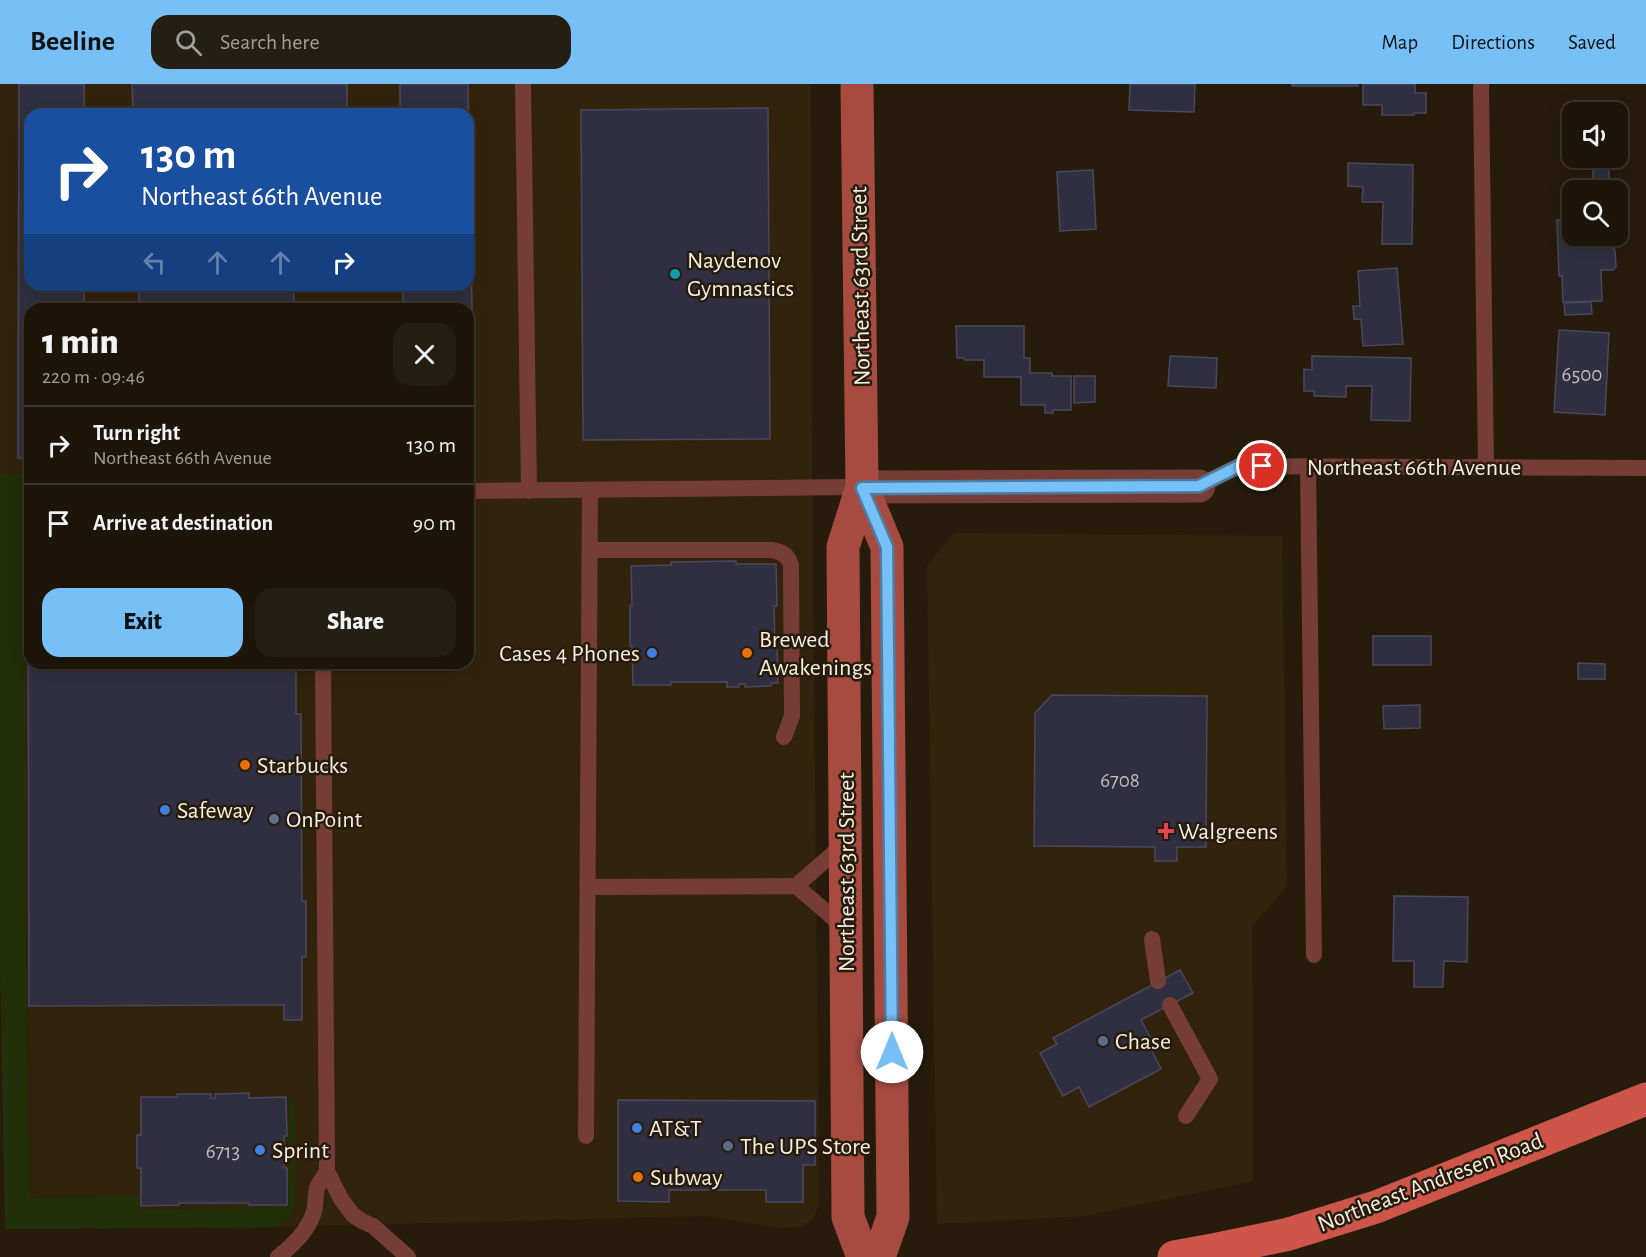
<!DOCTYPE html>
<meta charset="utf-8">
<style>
body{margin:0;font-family:"Alegreya Sans",sans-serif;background:#251e12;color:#f1f3f6;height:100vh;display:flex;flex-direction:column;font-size:22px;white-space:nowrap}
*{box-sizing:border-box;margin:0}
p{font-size:20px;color:#a09f9c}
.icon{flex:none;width:33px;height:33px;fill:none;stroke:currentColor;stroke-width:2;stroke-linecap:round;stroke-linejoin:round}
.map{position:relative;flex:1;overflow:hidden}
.panel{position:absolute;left:24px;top:219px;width:450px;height:366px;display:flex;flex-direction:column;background:#1d1509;border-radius:18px;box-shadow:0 3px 15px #0003,0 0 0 2px #3b342a}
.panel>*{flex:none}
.top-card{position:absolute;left:24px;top:24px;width:450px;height:183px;border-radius:18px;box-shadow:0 3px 15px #0003,0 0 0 2px #3b342a;background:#1a4fa0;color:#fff;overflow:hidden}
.buttons{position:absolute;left:1562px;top:18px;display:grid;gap:12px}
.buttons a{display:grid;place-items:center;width:66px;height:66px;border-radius:12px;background:#1d1509;box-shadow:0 3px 15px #0003,0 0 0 2px #3b342a;font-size:30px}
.pin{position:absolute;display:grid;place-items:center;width:51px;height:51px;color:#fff;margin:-26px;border:3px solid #fff;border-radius:50%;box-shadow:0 2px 6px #0007}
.me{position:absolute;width:66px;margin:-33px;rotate:0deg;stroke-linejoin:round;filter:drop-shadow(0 0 4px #0008)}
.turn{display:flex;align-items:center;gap:21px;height:126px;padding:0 18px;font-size:27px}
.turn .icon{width:78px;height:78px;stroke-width:2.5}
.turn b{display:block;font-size:42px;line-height:51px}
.lanes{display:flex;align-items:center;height:57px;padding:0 18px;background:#0003;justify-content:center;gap:30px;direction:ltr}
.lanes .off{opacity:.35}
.round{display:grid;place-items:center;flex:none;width:63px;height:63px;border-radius:18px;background:#251e12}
.overview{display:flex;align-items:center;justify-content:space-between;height:102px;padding:0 18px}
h1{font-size:36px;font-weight:800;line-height:45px}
.button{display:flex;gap:12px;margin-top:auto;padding:12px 18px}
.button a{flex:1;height:69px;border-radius:18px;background:#76c0f7;color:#111;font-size:24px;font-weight:800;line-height:69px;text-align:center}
.button a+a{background:#251e12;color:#f1f3f6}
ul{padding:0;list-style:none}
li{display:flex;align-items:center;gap:18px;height:78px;padding:0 18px;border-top:2px solid #3b342a}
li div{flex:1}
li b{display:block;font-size:22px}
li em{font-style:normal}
header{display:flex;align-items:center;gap:36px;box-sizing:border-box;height:84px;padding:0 30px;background:#76c0f7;color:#111}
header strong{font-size:28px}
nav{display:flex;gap:33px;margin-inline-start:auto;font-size:21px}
.search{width:420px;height:54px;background:#251e12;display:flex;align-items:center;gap:15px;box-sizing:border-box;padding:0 21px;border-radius:18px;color:#a09f9c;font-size:22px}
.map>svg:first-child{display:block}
.built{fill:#32230c;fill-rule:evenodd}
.green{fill:#223009}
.building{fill:#2f2f41;stroke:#49485c;stroke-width:1.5}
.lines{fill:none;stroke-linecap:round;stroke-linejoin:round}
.lane{stroke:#763d36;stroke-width:16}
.street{stroke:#763d36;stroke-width:33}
.secondary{stroke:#a74b41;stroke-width:33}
.primary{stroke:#cd5549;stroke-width:33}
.route-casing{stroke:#4d7da1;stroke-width:15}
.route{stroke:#76c0f7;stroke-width:10}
.culture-dot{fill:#0f9aa8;stroke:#271c0c;stroke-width:2}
.shop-dot{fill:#3f7fe0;stroke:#271c0c;stroke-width:2}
.food-dot{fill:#e8710a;stroke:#271c0c;stroke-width:2}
.service-dot{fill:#5c6f8a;stroke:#271c0c;stroke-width:2}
.health-dot{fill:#e0444e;stroke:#271c0c;stroke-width:2}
.labels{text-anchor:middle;stroke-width:5;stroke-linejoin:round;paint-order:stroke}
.number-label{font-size:21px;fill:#c4beba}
.poi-label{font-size:24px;fill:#f5eee3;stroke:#271c0c;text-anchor:start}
.street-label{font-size:24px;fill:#f5eee3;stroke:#271c0c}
</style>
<header>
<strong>Beeline</strong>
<div class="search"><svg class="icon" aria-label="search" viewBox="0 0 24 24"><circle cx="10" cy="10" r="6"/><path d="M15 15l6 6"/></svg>Search here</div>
<nav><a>Map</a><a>Directions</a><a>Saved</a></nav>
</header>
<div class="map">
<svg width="1646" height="1173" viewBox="0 0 1646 1173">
<rect width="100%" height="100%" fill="#271c0c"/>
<g class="built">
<path d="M0 0H811L812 378 819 1120 813 1135 798 1144 773 1143 706 1132 275 1143 5 1145 0 881ZM30 30H468V201H30ZM30 225H468V579H30Z"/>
<polygon points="955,449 1282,452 1287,802 1252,842 1253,1097 1085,1132 937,1140 927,481"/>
</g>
<path class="green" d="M0 390H30V497L24 498 26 928 30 1114 139 1112 141 1126 288 1122 289 1016H296L295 1119C291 1134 288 1136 275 1143L5 1145 0 881Z"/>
<g class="building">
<polygon points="19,0 84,0 84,30 30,30 30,201 84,201 84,225 30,225 30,374 18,374"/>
<polygon points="132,0 347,0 347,30 133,30"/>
<polygon points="400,0 468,0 473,281 468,282 468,225 403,225 403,201 468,201 468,30 400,30"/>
<polygon points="1130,0 1195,0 1194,28 1129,26"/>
<rect x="1292" y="0" width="66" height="2"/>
<polygon points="1363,0 1415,0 1415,9 1426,9 1426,29 1414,29 1414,31 1382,31 1382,21 1363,21"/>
<polygon points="768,24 770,355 583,356 581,26"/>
<rect x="1593" y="74" width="16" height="26"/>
<polygon points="1348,79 1413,81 1412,160 1382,160 1383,118 1362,118 1363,103 1348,102"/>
<polygon points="1093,86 1096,145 1060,147 1057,88"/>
<polygon points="1572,135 1572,152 1600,152 1600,163 1612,163 1615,166 1616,183 1613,186 1601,186 1602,217 1563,218 1562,192 1559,192 1557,136"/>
<polygon points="1397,184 1403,260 1363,262 1361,235 1354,235 1353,222 1360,222 1358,187"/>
<rect x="139" y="201" width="155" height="24"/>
<polygon points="1591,218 1592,230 1565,231 1564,219"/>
<polygon points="956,242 1024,242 1024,274 1030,274 1030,289 1052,289 1052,292 1071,292 1071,326 1053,326 1053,329 1045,329 1045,321 1021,321 1021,293 984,293 984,276 965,276 964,274 957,274"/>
<polygon points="1559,246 1609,249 1605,331 1554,328"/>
<polygon points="1170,272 1217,274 1216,304 1168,302"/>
<polygon points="1312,272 1411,274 1410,337 1371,336 1372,302 1346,302 1346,313 1314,312 1314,307 1304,307 1304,285 1312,286"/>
<polygon points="1074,292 1095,292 1095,318 1074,319"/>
<polygon points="736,477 736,480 776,480 777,522 774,522 775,559 777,559 778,599 771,599 771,602 745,603 745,600 739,600 739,603 727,603 727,598 671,598 671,601 633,601 632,562 630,562 630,522 632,522 631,482 671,481 671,478"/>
<polygon points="28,508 30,508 30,579 296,579 296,630 301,630 302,817 306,817 306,873 302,873 302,936 284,936 284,921 29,922"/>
<rect x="1373" y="552" width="58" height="29"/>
<polygon points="1578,579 1605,580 1605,595 1578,595"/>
<polygon points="1052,611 1207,612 1206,763 1177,763 1177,777 1155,777 1155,763 1034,762 1035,629"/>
<polygon points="1420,621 1420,644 1384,645 1383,622"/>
<polygon points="1394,812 1468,813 1467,878 1444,877 1443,903 1414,903 1414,877 1393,877"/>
<polygon points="1180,886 1193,909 1141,936 1155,962 1151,965 1161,985 1089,1023 1079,1003 1063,1012 1040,969 1057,960 1053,954"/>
<polygon points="249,1009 249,1014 286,1013 287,1052 284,1052 284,1084 287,1084 287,1121 249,1121 249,1119 179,1119 179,1121 141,1122 141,1084 137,1084 137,1051 141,1051 141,1013 177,1013 177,1010 211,1010 211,1014 215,1014 215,1010"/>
<polygon points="618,1016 815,1017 815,1081 803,1081 803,1118 766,1118 766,1106 669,1106 669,1118 618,1117"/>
</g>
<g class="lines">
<g class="lane">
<polyline points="523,0 529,407"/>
<polyline points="1481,0 1486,383"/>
<polyline points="1308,382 1314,871"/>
<polyline points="1199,402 1239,382 1646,384"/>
<polyline points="468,407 862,403"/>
<path d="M590 466H771C782 467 789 472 791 482L792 632 784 653"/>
<polyline points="323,579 327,1087 341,1115 353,1131 362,1137 373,1142 408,1173"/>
<polyline points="796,802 845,759"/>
<polyline points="588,803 796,802 830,831 844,845"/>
<polyline points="1152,855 1158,897"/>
<polyline points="1170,921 1210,995 1186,1032"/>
<polyline points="586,1052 590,406"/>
<path d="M278 1173C293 1161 308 1147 314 1128 316 1120 315 1111 317 1104 319 1098 324 1093 327 1087"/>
</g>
<polyline class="street" points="862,403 1199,402"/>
<g class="secondary">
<polyline points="857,0 862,403 843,463 848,1133 863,1173"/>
<polyline points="862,403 887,463 893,1133 879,1173"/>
</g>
<polyline class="primary" points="1174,1173 1218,1165 1289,1150 1376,1123 1646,1015"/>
</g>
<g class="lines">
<g class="route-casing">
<polyline id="route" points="892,968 887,463 862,404 1199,402 1239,382 1262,382"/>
</g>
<use href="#route" class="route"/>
</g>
<circle class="culture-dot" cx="675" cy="190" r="6"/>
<g class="shop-dot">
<circle cx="652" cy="569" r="6"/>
<circle cx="165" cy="726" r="6"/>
<circle cx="637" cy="1044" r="6"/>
<circle cx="260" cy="1066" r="6"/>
</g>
<g class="food-dot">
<circle cx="747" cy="569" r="6"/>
<circle cx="245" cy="681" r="6"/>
<circle cx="638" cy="1093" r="6"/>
</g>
<g class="service-dot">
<circle cx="274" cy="735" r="6"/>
<circle cx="1103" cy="957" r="6"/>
<circle cx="728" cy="1062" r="6"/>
</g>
<path class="health-dot" d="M1163 738h6v6h6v6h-6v6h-6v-6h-6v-6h6z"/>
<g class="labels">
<g class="number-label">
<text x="1582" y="297">6500</text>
<text x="1120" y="703">6708</text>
<text x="223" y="1074">6713</text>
</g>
<g class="poi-label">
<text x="687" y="184">Naydenov<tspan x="687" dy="28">Gymnastics</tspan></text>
<text x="759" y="563">Brewed<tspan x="759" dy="28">Awakenings</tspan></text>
<text x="640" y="577" text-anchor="end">Cases 4 Phones</text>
<text x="257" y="689">Starbucks</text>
<text x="177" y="734">Safeway</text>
<text x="286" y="743">OnPoint</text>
<text x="1178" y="755">Walgreens</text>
<text x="1115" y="965">Chase</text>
<text x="649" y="1052">AT&amp;T</text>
<text x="740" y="1070">The UPS Store</text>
<text x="272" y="1074">Sprint</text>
<text x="650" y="1101">Subway</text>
</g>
<g class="street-label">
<text transform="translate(860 202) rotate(-91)" y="8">Northeast 63rd Street</text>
<text x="1414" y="391">Northeast 66th Avenue</text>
<text transform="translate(846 788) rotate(-90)" y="8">Northeast 63rd Street</text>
<text transform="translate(1430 1098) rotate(-21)" y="8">Northeast Andresen Road</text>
</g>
</g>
</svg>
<div class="buttons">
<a><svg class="icon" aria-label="sound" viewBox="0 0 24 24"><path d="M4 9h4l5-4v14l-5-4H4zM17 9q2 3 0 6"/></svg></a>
<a><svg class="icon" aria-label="search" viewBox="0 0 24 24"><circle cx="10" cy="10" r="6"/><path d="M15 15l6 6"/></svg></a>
</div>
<div class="pin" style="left:1262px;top:382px;background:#d93025"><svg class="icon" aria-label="arrive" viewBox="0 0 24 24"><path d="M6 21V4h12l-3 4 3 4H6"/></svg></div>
<svg class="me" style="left:892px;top:968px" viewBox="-20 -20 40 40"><circle r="19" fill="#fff"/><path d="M0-13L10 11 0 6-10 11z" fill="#76c0f7"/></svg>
<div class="top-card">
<div class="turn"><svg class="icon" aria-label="right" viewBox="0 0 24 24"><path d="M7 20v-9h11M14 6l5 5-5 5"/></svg><div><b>130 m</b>Northeast 66th Avenue</div></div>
<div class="lanes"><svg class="icon off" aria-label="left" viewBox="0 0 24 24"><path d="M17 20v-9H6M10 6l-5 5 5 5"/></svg><svg class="icon off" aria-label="ahead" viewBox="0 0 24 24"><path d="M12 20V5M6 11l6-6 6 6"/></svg><svg class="icon off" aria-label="ahead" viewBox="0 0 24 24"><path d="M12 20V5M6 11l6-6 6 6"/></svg><svg class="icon" aria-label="right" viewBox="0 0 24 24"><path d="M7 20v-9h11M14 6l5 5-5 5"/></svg></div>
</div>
<section class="panel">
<div class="overview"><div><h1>1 min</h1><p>220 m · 09:46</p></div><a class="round"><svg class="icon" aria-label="close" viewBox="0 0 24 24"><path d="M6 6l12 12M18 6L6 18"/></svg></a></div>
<ul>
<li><svg class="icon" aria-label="right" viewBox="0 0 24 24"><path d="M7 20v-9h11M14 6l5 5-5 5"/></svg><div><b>Turn right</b><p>Northeast 66th Avenue</p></div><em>130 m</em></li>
<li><svg class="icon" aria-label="arrive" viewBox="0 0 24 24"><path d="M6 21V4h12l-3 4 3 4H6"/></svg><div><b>Arrive at destination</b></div><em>90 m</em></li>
</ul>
<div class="button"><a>Exit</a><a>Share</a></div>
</section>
</div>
